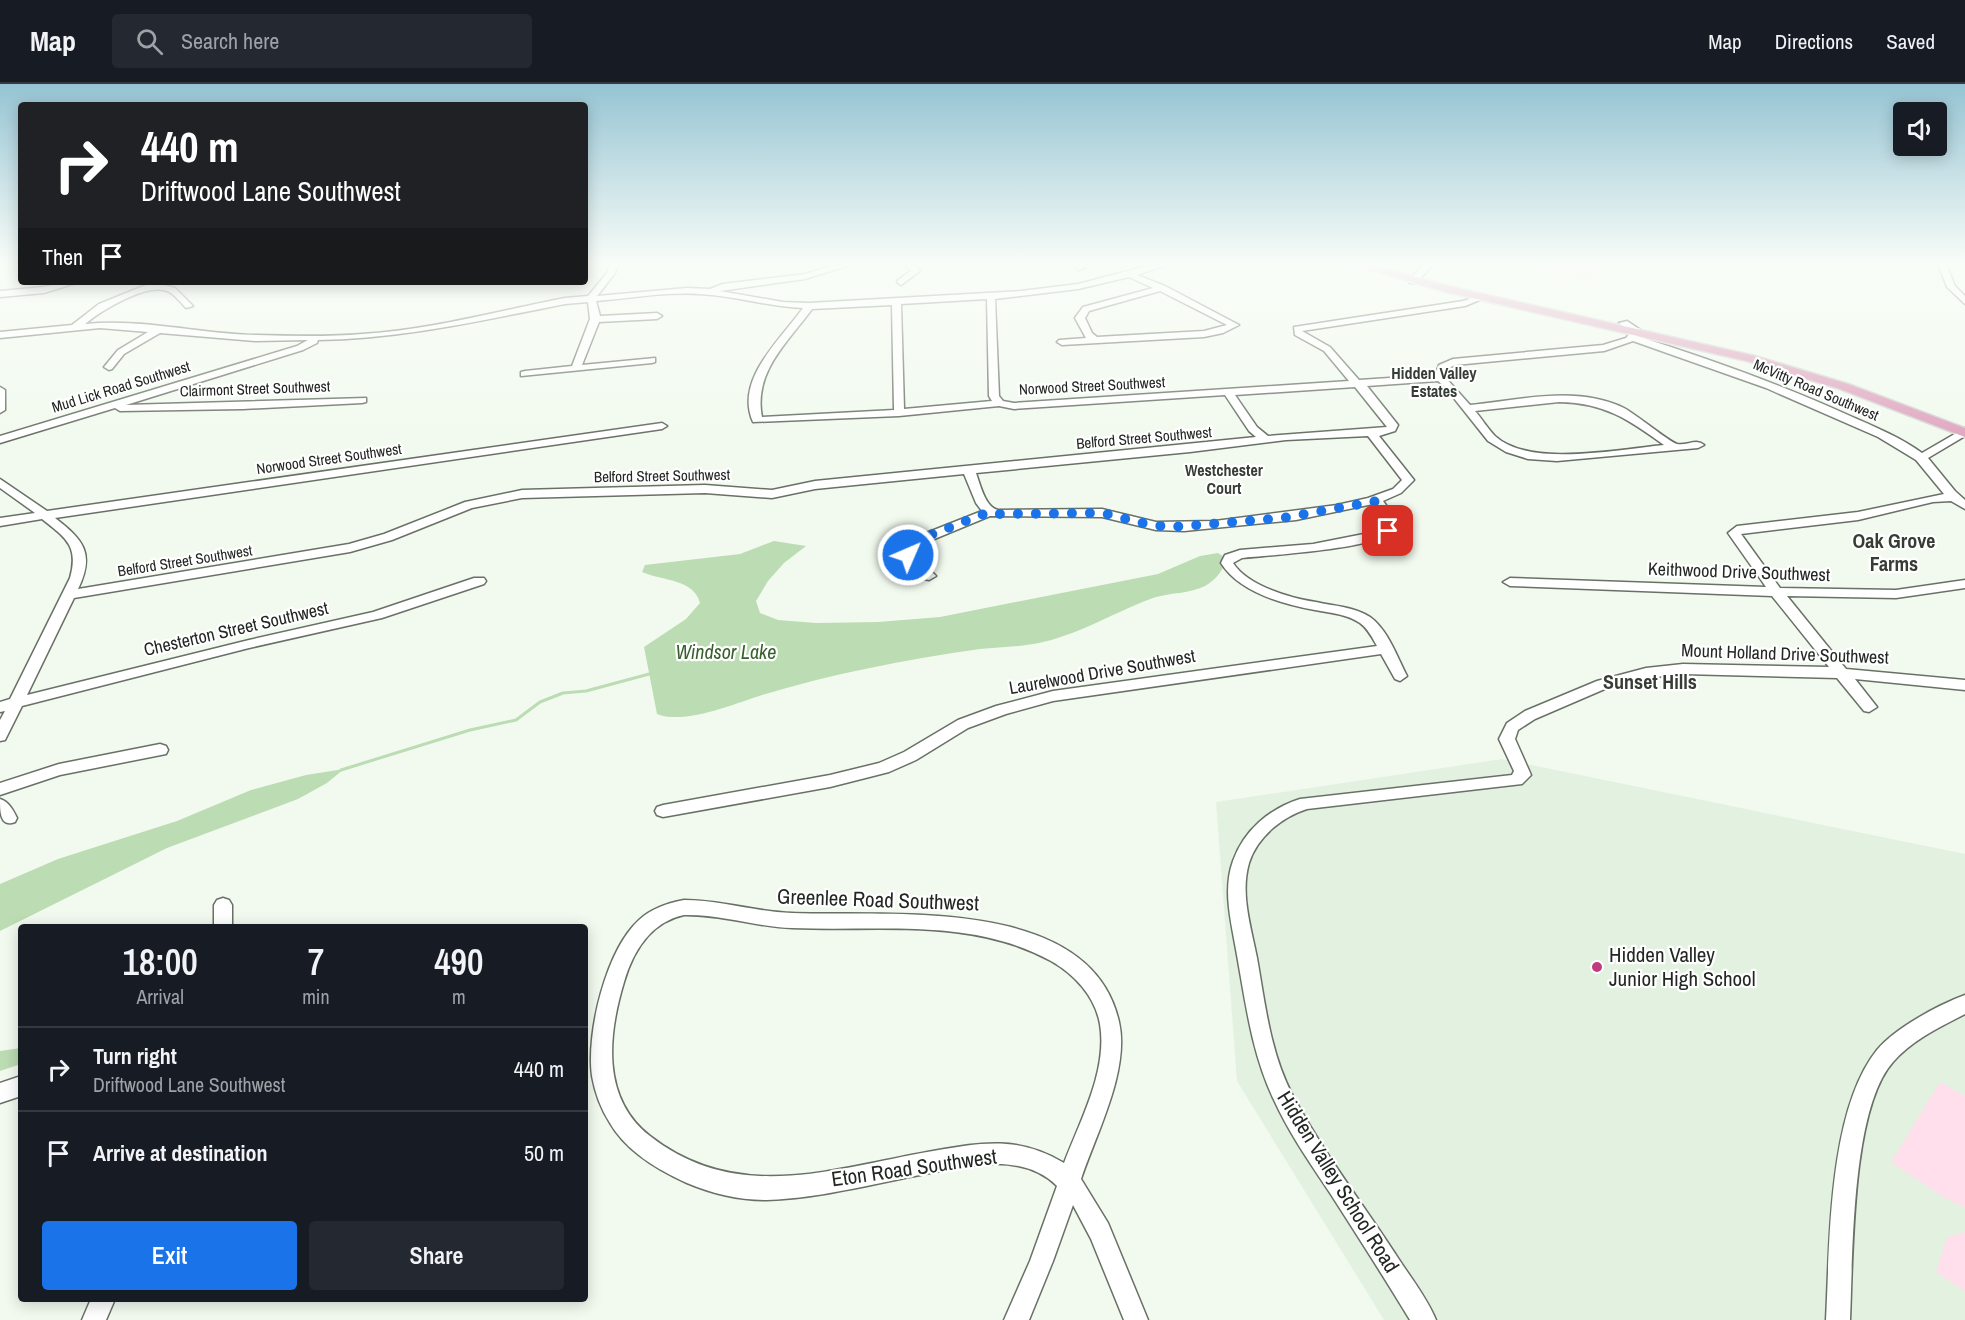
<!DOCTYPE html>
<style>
body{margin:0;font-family:"Archivo Narrow",sans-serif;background:#242831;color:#f1f3f6;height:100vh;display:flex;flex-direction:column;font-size:22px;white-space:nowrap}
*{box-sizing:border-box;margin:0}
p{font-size:20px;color:#9ea1a6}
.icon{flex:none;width:33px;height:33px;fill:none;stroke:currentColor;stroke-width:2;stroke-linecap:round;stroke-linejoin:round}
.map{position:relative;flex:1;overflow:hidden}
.details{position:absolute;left:18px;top:840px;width:570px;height:378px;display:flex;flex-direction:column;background:#171b24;border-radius:6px;box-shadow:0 3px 15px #0003}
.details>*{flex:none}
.hud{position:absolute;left:18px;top:18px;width:570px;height:183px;border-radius:6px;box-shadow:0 3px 15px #0003;background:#202124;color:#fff;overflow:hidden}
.buttons{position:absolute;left:1893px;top:18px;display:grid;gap:12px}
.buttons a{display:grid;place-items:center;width:54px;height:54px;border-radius:6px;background:#171b24;box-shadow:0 3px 15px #0003;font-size:30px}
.pin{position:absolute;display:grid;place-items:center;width:51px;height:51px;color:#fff;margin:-26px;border-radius:12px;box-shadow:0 3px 9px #0006}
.me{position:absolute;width:66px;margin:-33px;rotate:45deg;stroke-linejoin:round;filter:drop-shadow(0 0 4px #0008)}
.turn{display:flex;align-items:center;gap:21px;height:126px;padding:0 24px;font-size:27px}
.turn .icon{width:78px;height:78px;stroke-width:2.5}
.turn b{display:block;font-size:42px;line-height:51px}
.then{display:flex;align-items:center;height:57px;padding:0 24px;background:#0003;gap:12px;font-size:22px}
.eta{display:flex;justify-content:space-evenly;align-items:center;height:102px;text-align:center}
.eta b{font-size:36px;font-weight:600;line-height:42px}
.button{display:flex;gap:12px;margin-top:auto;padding:12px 24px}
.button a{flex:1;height:69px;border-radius:6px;background:#1a73e8;color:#fff;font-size:24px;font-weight:600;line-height:69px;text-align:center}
.button a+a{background:#242831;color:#f1f3f6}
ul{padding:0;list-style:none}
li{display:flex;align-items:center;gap:18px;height:84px;padding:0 24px;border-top:2px solid #363941}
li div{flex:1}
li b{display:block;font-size:22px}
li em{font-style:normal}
header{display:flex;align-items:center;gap:36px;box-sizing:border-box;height:84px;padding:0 30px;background:#171b24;border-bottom:2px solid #363941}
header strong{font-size:28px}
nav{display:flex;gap:33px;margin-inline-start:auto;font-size:21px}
.search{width:420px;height:54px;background:#242831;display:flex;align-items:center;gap:15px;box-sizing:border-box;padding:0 21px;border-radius:6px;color:#9ea1a6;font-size:22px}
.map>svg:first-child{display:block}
.built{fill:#e3f1e0}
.green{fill:#ffdfeb}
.water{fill:#bcdcb3}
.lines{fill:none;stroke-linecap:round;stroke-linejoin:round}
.stream{stroke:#bcdcb3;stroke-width:3}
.minor-casing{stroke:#697167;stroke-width:3}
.major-casing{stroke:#d7d8d7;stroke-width:3}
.minor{fill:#fff;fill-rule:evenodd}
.major{fill:#e0a7c1;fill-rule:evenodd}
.route{stroke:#1a73e8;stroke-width:10;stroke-dasharray:0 18}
.poi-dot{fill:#c03b7e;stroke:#fff;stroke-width:2}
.labels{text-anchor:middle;stroke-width:4.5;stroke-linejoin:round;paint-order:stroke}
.far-street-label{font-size:15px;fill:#232723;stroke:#fff}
.far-neighbourhood-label{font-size:16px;font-weight:bold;fill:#363d35;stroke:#fff}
.street-label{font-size:18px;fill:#232723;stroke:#fff}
.neighbourhood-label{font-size:20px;font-weight:bold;fill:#363d35;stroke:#fff}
.water-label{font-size:20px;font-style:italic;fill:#37612b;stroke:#fff}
.near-street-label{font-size:21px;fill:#232723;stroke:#fff}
.near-poi-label{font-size:21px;fill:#232723;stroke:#fff;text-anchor:start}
</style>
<header>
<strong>Map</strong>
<div class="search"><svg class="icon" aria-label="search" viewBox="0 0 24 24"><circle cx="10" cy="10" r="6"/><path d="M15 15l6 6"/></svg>Search here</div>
<nav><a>Map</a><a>Directions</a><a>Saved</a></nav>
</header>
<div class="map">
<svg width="1965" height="1236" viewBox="0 0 1965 1236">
<rect width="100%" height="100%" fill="#f2faef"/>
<polygon class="built" points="1502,675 1965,770 1965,1236 1384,1236 1237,997 1216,718"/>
<g class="green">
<polygon points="1541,180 1593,180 1599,183 1588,196 1542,187"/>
<polygon points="1940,998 1965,1012 1965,1123 1943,1113 1891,1078"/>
<polygon points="1965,1148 1965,1207 1936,1188 1947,1153"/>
</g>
<g class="water">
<path d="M774 457 806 462 784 479 768 497 756 517 760 529 778 536 816 539 878 538 940 533 1158 490 1200 472 1218 469 1227 475C1223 486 1216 496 1205 502 1192 509 1171 509 1156 513 1118 526 1083 549 1043 558 1022 563 1000 563 980 565 907 575 832 590 762 611 734 620 684 641 657 630L644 563 686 535 700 519C694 495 663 497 642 488L645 481 740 470Z"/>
<polygon points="344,685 327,699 298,715 167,764 0,847 0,800 58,775 177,737 251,706 306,691"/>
<polygon points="21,964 21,980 0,987 0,967"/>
</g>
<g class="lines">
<polyline class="stream" points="341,686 470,646 516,636 540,618 563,609 586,607 653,589"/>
<g class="minor-casing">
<g id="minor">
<path d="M610 180H618L615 189 597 212 687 204 710 205 723 200 805 190 838 180H853L805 195 720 207 783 218 809 219 1021 207 1078 200 1155 180H1169L1137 191 1165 202 1239 241 1223 249 1204 253 1062 261 1057 258 1059 256 1086 254 1075 234 1083 223 1153 204 1129 193 1078 205 995 215 999 312 1003 317 1014 319 1349 297 1324 267 1295 251 1294 243 1463 217 1482 211V215L1465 222 1302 247 1330 263 1359 296 1435 291 1439 281 1453 275 1603 261 1626 254 1631 248 1619 239 1627 237 1642 247 1637 252C1709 275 1780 300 1848 331 1873 342 1900 353 1922 369L1965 344V352L1928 374 1955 407 1965 416V425L1951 417 1933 418 1858 436 1741 450 1780 504 1896 506 1965 496V504L1896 514 1787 512 1846 585 1965 596V606L1855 595 1877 623 1869 628 1864 627 1837 594 1683 590 1646 594 1607 604 1535 635 1518 646 1515 655 1531 691 1522 700 1307 725C1282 733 1257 753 1249 779 1240 810 1251 843 1257 874 1265 919 1270 968 1292 1010 1322 1067 1363 1120 1398 1174 1411 1194 1427 1214 1436 1236H1410C1384 1193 1357 1151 1330 1109 1310 1079 1289 1049 1274 1016 1252 970 1246 921 1237 871 1232 841 1222 807 1233 777 1244 746 1269 725 1300 715L1512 691 1514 687 1499 655 1507 639 1525 627 1597 597 1646 584 1683 580 1829 583 1772 512 1510 502 1503 498 1510 494 1766 503 1728 449 1737 442 1858 428 1944 410 1916 376 1878 353 1766 304 1633 257 1604 267 1455 281 1447 285 1445 293 1470 321C1520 316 1576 301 1624 324 1637 331 1668 357 1677 360 1687 362 1696 354 1704 361L1698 364 1557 377 1528 375 1506 368 1488 357 1445 303 1438 297 1367 302 1398 341 1395 347 1379 352 1414 396 1401 409 1383 417 1396 435 1393 447C1376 465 1271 471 1242 474L1233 479C1248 502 1290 514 1316 518 1334 522 1355 523 1370 533 1388 546 1397 573 1407 592L1400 597 1395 595 1381 570 1053 617 1006 630 968 644 916 676 889 688 830 703 663 733 657 731 655 727 657 723 663 721 830 691 879 679 904 668 958 636 996 622 1053 607 1377 562C1372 553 1368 545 1360 539 1347 530 1330 529 1315 526 1282 520 1239 508 1221 479L1225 471 1240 466 1313 460 1379 447 1383 443 1384 435 1373 420 1296 436 1184 447 1156 446 1102 433 990 432 915 463 914 470 936 492 929 496 924 495 903 474 901 465 906 457 982 427 976 419 964 390 815 405 772 414 705 409 522 414 472 424 392 456 350 468 74 514 27 611 249 556 373 528 474 494H484L486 497 484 500 382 534 249 564 22 622 5 656 0 657V636L5 627 0 628V618L10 615 70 494C79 462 66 454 42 435L0 442V434L35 429 0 404V395L47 427 662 339 667 342 662 345 55 434C84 456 95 470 78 505L349 460 384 450 465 418 522 406 705 401 772 406 815 397 1256 353 1249 347 1225 311 1014 325 999 322 899 332 753 338C734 296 781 255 803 224 772 223 742 214 712 211 674 206 634 214 596 217L600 232 657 229 662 232 657 235 599 238 582 281 655 274V278L652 279 521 292V288L525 287 572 282 590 235 588 218 565 220C483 236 402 255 318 256L317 259 303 266 126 321 366 314V318L362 319 243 325 120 327 115 324 0 359V352L297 262 308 256 255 257 160 249 124 270 112 285 109 286 104 283 118 266 148 248 100 244 0 254V248L72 241 99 220 151 199 168 198 164 201 175 204 193 222 186 224C181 219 175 211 169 208 149 197 101 227 85 240 142 234 200 250 257 251 292 252 328 253 362 250 430 246 498 227 565 214L588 212 607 189ZM1160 207 1227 241 1204 247 1097 253 1092 249 1085 234 1089 227ZM987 215 989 312 992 317 904 325 901 220ZM892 221 894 326 762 333C753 288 788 258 812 225ZM1355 303 1387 343 1268 352 1257 343 1235 311ZM1559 318C1605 319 1628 335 1664 361 1620 365 1530 384 1495 352 1488 345 1482 335 1475 327ZM1368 352 1402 396 1393 405 1368 414 1337 421 1215 437 1156 438 1102 425 998 426C985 423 980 400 976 389L1190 368 1286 356Z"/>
<polygon points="902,180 914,180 920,187 901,201 897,198 898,196 912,186"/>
<polygon points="1073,180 1082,180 1085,184 1078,186"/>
<polygon points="1424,180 1433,180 1416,199 1410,199 1410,195"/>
<polygon points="1938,180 1946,180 1955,202 1965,212 1965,220 1947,203"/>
<polygon points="65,198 79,198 44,209 0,213 0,207 44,203"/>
<polygon points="0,303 5,306 5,326 0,329"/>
<polygon points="160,660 166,662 168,666 166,670 60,691 0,711 0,699 59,680"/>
<path d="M0 715C9 718 13 726 17 734L15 738C0 744 0 727 0 715Z"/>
<polygon points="223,814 229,816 232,821 232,843 214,843 214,821 217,816"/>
<path d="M684 816C721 816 756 828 792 829 889 833 1091 810 1119 938 1130 986 1096 1050 1081 1095L1108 1139 1148 1236H1124L1091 1155 1073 1121 1053 1177 1029 1236H1004L1030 1177 1057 1102C1039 1084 1014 1079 990 1080 974 1080 957 1085 941 1087 884 1097 825 1114 767 1116 739 1116 713 1110 687 1099 658 1086 626 1067 610 1039 601 1025 595 1009 592 992 586 949 606 866 639 836 652 824 668 819 684 816ZM684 831C721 830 756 843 792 844 880 848 971 833 1051 877 1074 890 1095 912 1100 940 1108 986 1080 1037 1064 1079 1019 1052 983 1058 933 1067 834 1084 738 1121 650 1052 601 1014 608 951 624 898 633 867 651 838 684 831Z"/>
<path d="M1965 911V930C1940 943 1912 956 1893 978 1851 1025 1853 1173 1850 1236H1826C1830 1160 1828 1027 1877 966 1895 944 1938 921 1965 911Z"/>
<polygon points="21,992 21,1012 0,1019 0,999"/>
<polygon points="91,1215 115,1215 106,1236 82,1236"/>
</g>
</g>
<g class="major-casing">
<polygon id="major" points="1351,180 1368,180 1448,202 1755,272 1848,300 1965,344 1965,353 1840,305 1747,277 1446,208"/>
</g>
<use href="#minor" class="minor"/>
<use href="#major" class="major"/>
</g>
<linearGradient id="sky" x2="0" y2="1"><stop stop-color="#96c4d3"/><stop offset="0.51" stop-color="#f9fdf8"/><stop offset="1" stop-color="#f9fdf8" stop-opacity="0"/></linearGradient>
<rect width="1965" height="353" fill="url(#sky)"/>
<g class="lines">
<polyline class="route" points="908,471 907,465 915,457 989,428 998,430 1103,429 1150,441 1173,443 1283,434 1377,417 1390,435 1388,447"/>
</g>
<circle class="poi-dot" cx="1597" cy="883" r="6"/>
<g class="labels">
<g class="far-street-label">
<text transform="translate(1092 302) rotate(-3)" y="5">Norwood Street Southwest</text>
<text transform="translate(121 303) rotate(-17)" y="5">Mud Lick Road Southwest</text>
<text transform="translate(255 305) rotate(-2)" y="5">Clairmont Street Southwest</text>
<text transform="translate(1816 306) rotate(23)" y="5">McVitty Road Southwest</text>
<text transform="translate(1144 354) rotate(-5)" y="5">Belford Street Southwest</text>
<text transform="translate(329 375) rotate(-8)" y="5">Norwood Street Southwest</text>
<text transform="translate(662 392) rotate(-1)" y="5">Belford Street Southwest</text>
<text transform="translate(185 477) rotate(-9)" y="5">Belford Street Southwest</text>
</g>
<g class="far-neighbourhood-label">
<text x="1434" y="295">Hidden Valley<tspan x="1434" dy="18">Estates</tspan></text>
<text x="1224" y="392">Westchester<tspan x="1224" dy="18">Court</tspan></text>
</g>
<g class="street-label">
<text transform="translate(1739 488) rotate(2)" y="6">Keithwood Drive Southwest</text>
<text transform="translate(236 545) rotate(-13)" y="6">Chesterton Street Southwest</text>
<text transform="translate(1785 570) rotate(2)" y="6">Mount Holland Drive Southwest</text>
<text transform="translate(1102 588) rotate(-10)" y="6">Laurelwood Drive Southwest</text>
</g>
<g class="neighbourhood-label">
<text x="1894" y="464">Oak Grove<tspan x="1894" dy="23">Farms</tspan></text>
<text x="1650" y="605">Sunset Hills</text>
</g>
<g class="water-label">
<text x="726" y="575">Windsor Lake</text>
</g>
<g class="near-street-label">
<text transform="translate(878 816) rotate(2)" y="7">Greenlee Road Southwest</text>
<text transform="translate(914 1084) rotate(-8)" y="7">Eton Road Southwest</text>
<text transform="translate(1338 1098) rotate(58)" y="7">Hidden Valley School Road</text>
</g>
<g class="near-poi-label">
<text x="1609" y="878">Hidden Valley<tspan x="1609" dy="24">Junior High School</tspan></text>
</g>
</g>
</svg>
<div class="buttons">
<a><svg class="icon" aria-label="sound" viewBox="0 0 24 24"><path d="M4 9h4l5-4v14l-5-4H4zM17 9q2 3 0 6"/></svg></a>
</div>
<div class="pin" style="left:1388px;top:447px;background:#d93025"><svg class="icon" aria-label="arrive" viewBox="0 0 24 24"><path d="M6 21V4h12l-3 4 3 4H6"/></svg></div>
<svg class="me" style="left:908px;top:471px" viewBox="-20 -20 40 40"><circle r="17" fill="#1a73e8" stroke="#fff" stroke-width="3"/><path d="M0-11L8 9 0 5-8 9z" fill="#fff"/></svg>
<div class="hud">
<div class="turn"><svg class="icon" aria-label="right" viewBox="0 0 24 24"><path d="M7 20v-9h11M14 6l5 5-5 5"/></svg><div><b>440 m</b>Driftwood Lane Southwest</div></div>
<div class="then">Then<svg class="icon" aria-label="arrive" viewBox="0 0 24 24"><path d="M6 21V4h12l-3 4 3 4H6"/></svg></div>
</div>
<section class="details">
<div class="eta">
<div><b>18:00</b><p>Arrival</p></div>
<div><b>7</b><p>min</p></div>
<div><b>490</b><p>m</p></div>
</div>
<ul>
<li><svg class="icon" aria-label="right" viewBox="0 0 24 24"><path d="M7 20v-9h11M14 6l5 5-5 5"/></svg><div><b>Turn right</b><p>Driftwood Lane Southwest</p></div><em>440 m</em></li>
<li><svg class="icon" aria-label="arrive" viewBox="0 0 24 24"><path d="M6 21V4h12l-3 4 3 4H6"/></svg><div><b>Arrive at destination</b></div><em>50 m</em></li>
</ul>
<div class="button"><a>Exit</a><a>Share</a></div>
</section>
</div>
